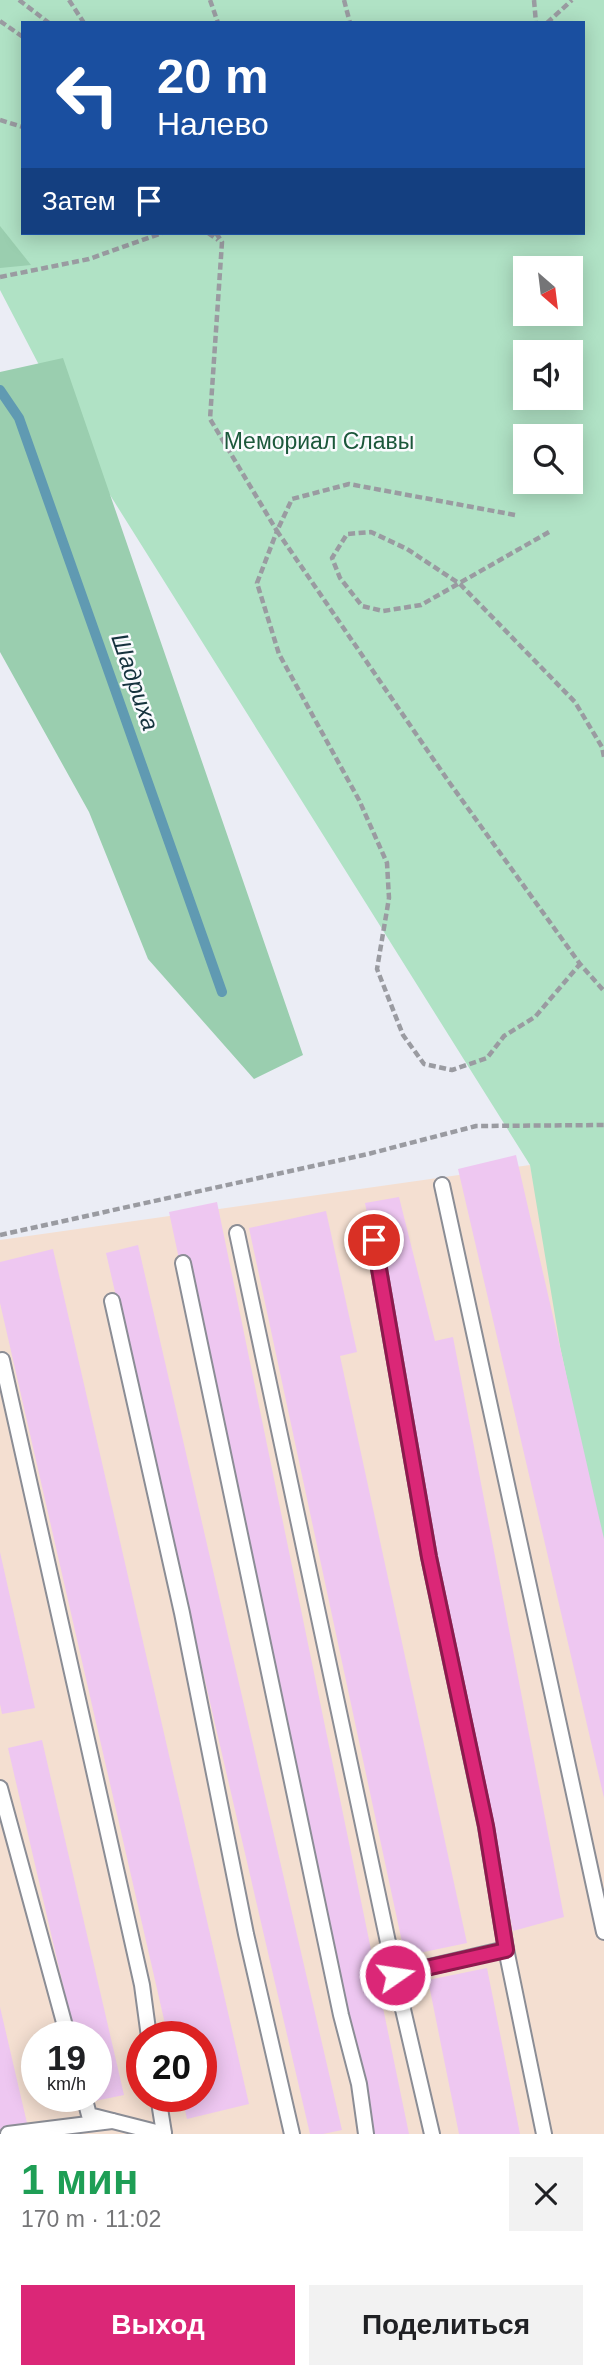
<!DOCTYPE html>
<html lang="ru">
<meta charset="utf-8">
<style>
body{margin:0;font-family:Arial,sans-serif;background:#f2f2f2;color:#202124;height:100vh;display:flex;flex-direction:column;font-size:26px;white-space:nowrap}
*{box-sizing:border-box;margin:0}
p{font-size:23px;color:#757577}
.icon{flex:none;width:38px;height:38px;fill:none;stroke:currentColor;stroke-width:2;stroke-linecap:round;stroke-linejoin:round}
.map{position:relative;height:2134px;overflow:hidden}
.drawer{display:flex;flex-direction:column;background:#fff;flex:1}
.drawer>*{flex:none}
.top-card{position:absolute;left:21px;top:21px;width:564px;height:214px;border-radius:0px;box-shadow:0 4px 18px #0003;background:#1a4fa0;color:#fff;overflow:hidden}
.needle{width:46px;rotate:152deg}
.buttons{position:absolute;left:513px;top:256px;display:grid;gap:14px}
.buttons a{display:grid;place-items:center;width:70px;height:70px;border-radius:0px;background:#fff;box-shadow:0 4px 18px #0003;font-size:35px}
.speed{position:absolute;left:21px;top:2021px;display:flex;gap:14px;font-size:35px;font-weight:700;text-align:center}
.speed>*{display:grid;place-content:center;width:91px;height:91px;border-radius:50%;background:#fff;box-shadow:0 4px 18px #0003;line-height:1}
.speed small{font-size:18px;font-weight:400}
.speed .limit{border:10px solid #d22;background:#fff;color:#111}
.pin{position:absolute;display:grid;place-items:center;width:60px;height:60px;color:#fff;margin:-30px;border:4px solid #fff;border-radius:50%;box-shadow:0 2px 7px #0007}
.me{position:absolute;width:77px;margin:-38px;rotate:77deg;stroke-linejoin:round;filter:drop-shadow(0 0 5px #0008)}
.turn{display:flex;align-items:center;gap:24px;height:147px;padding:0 21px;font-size:32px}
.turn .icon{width:91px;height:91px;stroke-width:2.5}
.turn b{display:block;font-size:49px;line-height:60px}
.then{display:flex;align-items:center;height:66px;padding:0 21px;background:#0003;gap:14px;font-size:26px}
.round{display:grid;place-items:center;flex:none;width:74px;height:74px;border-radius:0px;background:#f2f2f2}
.overview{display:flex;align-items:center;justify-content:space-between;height:119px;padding:0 21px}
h1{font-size:42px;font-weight:700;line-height:52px;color:#1e9e55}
.cta{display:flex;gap:14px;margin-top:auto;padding:14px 21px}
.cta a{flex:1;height:80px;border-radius:0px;background:#db2777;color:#fff;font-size:28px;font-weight:700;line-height:80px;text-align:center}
.cta a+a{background:#f2f2f2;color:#202124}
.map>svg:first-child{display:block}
.industrial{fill:#f4dfd1;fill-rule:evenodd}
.green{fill:#b0e2c5;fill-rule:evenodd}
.forest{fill:#9aceaf}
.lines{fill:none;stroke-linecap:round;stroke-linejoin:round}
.stream{stroke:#609ab2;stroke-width:10}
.building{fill:#eec7f1}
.lane-casing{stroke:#8b8d95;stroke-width:18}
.path{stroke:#9a9ba1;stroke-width:4.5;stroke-dasharray:7 3.5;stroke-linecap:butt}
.lane{stroke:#fff;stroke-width:14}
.route-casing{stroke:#8e194d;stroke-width:18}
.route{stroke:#db2777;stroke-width:12}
.labels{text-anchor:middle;stroke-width:5;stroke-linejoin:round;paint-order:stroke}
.park-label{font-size:23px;fill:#1c583b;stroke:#fafbfe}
.water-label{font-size:24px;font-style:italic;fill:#15323d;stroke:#fafbfe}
</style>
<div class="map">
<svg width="604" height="2134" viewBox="0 0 604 2134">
<rect width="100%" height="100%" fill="#ebedf5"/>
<path class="industrial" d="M530 1165 604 1534V2134H0V1240ZM37 2037H96V2096H37ZM142 2037H201V2096H142Z"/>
<path class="green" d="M0 0H604V1555L560 1346 530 1165 90 463 0 290ZM23 23H583V233H23ZM525 268H570V313H525ZM525 352H570V397H525ZM525 436H570V481H525Z"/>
<g class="forest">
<polygon points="0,226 31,265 0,268"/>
<polygon points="63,358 303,1055 254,1079 148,959 89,812 0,652 0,372"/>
</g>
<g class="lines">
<polyline class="stream" points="0,390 19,418 222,992"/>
</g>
<g class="building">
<polygon points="516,1155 604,1539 604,1798 458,1169"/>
<polygon points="399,1197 435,1341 453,1337 564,1917 513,1931 365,1203"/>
<polygon points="217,1202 409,2134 365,2134 169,1212"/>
<polygon points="326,1211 357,1352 340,1356 467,1943 405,1956 249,1228"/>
<polygon points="138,1245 342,2130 323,2134 310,2134 106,1253"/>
<polygon points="53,1249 249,2104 187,2119 182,2096 201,2096 201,2037 168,2037 0,1303 0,1262"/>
<polygon points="0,1552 35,1708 2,1714 0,1704"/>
<polygon points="42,1740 124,2095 90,2102 88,2096 96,2096 96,2037 75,2037 8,1748"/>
<polygon points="487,1968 520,2134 459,2134 428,1980"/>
<polygon points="0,2007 27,2123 0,2130"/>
</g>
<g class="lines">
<g class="lane-casing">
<g id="lane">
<polyline points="442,1185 604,1932"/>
<polyline points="237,1233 395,1975 432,2134"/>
<polyline points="374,1240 429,1557 486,1827 506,1949 544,2134"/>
<polyline points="183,1263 341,2015 359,2084 366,2134"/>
<polyline points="112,1301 182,1613 246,1934 292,2134"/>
<polyline points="2,1360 142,1985 149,2037"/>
<polyline points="0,1788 68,2037"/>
<polyline points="395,1975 506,1949"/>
<polyline points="84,2096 89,2115 164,2134"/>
<polyline points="158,2096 164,2133"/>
<polyline points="8,2134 112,2121"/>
</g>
</g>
<g class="path">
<polyline points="19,0 49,23"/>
<polyline points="69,0 84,23"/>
<polyline points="210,0 218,23"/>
<polyline points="344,0 350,23"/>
<polyline points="534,0 536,23"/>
<polyline points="0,21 23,37"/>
<polyline points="547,23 572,0"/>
<polyline points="0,120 23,127"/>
<polyline points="208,233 218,240"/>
<polyline points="216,233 222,242 210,419 277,531 257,583 279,654 359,800 387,863 389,898 377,969 403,1035 424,1064 452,1070 487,1058 504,1036 535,1017 580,964"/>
<polyline points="0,277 89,259 162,233"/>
<polyline points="515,515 349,484 292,499 277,531 449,782 580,964 604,991"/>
<polyline points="549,532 421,605 383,611 362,606 340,578 332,558 347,534 371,532 407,549 460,584 575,702 602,747 604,757"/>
<polyline points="0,1235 368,1154 476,1126 604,1125"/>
</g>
<use href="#lane" class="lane"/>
</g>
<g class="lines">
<g class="route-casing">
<polyline id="route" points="374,1240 429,1557 486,1826 506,1950 395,1975"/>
</g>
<use href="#route" class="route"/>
</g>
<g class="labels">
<g class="park-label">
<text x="319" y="449">Мемориал Славы</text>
</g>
<g class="water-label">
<text transform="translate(135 682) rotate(71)" y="8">Шадриха</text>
</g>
</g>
</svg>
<div class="buttons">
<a><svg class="needle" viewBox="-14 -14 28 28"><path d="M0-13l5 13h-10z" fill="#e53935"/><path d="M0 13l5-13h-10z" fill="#757577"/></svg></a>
<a><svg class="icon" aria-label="sound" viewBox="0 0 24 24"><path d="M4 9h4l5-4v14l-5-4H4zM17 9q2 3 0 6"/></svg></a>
<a><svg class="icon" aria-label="search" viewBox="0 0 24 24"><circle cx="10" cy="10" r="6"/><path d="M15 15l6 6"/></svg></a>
</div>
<div class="speed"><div>19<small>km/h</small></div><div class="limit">20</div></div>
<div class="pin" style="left:374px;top:1240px;background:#d93025"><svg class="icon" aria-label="arrive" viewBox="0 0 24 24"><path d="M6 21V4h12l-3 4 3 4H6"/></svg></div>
<svg class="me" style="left:395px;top:1975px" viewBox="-20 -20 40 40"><circle r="17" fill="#db2777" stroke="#fff" stroke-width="3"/><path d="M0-11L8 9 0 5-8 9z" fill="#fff"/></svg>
<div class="top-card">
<div class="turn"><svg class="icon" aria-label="left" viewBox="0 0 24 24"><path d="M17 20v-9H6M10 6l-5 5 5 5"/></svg><div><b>20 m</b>Налево</div></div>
<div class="then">Затем<svg class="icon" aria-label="arrive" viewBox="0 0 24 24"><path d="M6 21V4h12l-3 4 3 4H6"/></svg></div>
</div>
</div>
<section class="drawer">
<div class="overview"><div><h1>1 мин</h1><p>170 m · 11:02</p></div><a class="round"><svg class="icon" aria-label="close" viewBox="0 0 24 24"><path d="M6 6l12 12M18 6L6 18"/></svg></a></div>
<div class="cta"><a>Выход</a><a>Поделиться</a></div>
</section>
